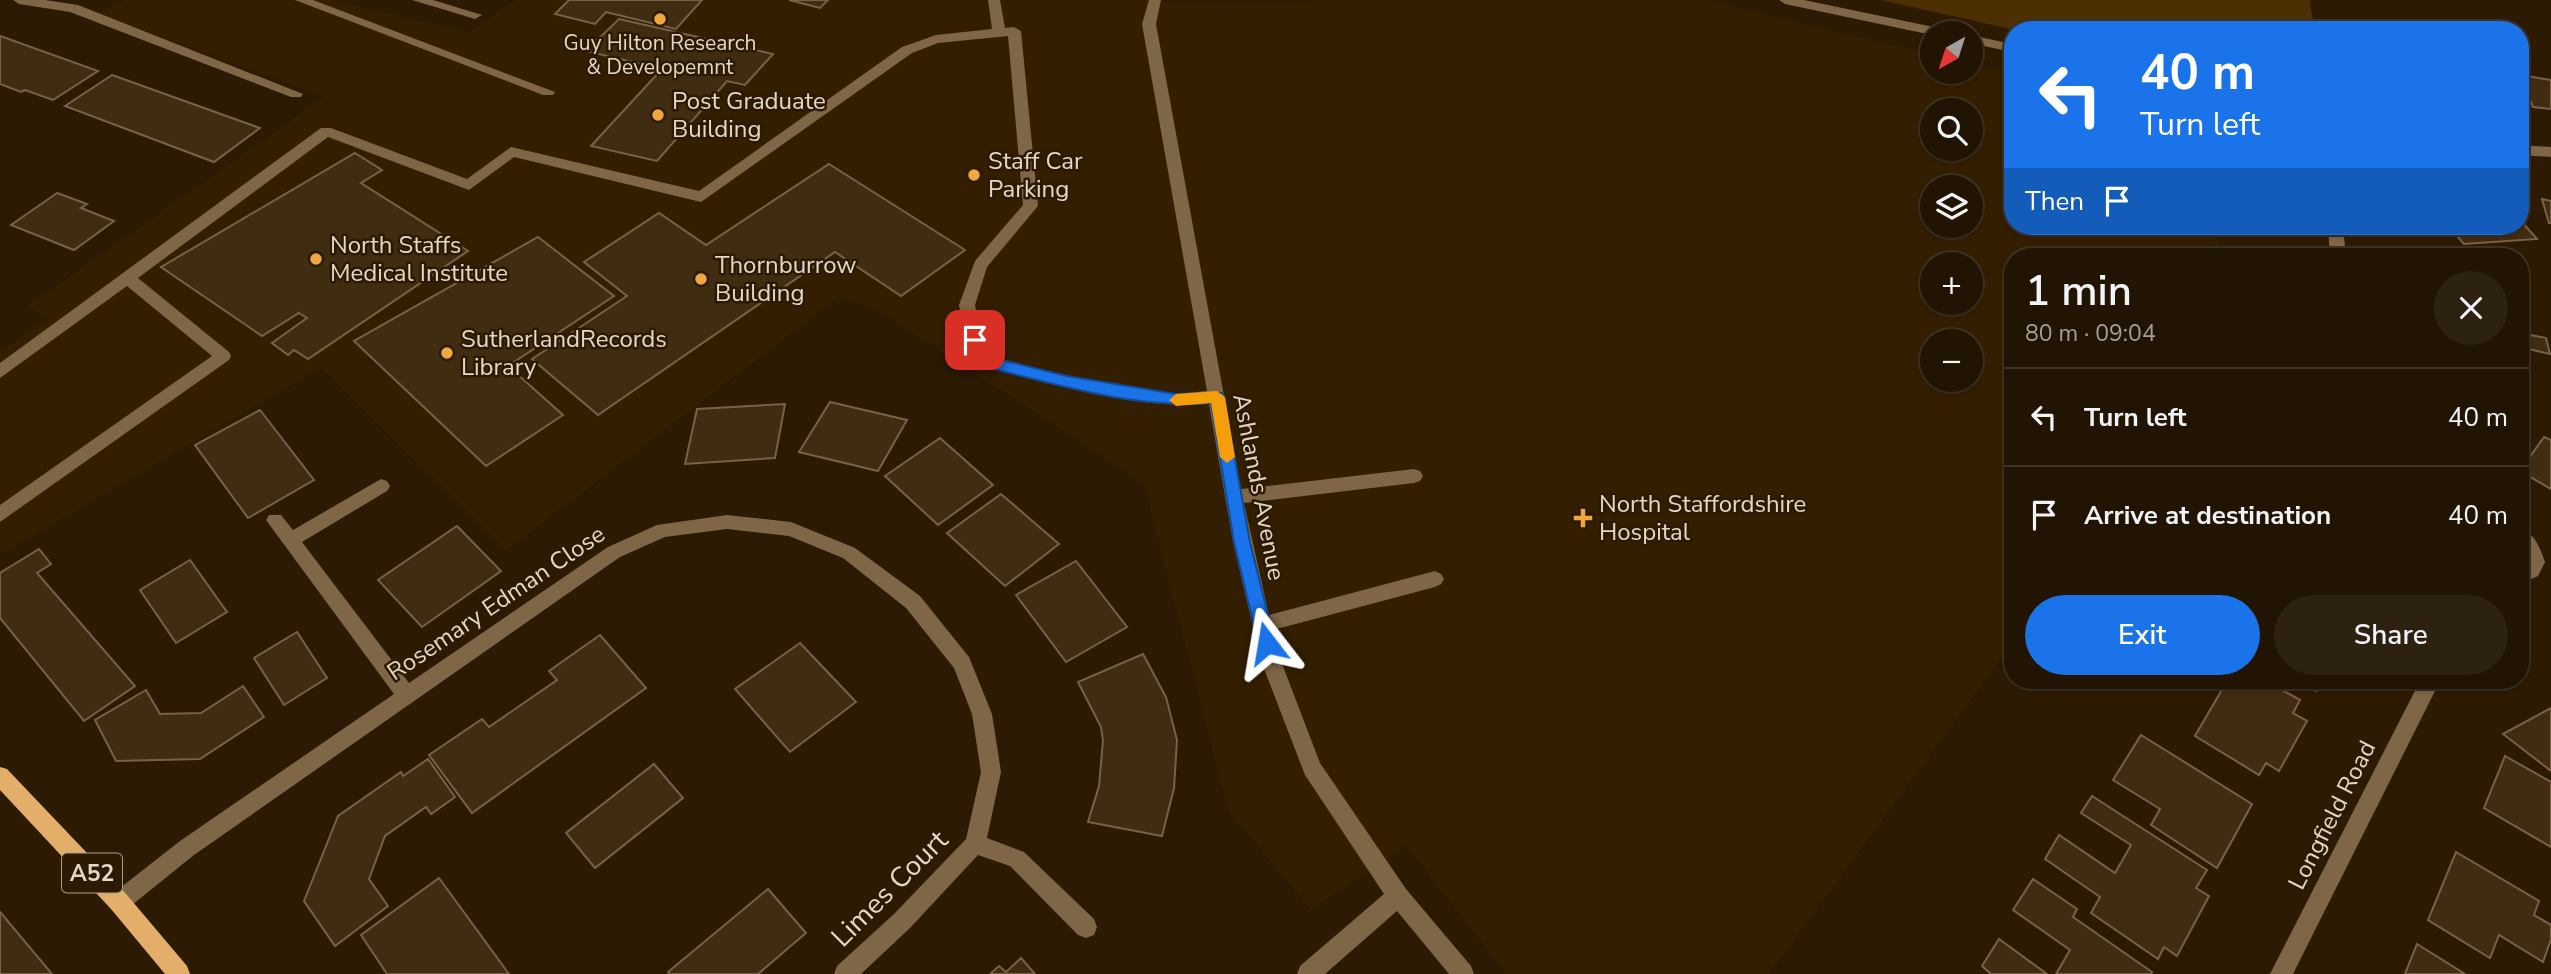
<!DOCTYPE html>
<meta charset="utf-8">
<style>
body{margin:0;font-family:"Nunito Sans",sans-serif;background:#2d2111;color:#f1f3f6;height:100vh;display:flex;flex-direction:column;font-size:26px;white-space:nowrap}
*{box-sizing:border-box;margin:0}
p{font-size:23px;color:#a29e99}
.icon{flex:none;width:38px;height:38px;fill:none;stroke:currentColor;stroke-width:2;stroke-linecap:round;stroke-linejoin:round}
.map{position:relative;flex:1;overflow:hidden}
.side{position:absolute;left:2004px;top:248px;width:525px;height:441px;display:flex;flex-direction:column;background:#211402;border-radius:28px;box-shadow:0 2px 5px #0004,0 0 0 2px #3e3324}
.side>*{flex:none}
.banner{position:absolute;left:2004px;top:21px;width:525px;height:214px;border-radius:28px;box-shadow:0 2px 5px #0004,0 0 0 2px #3e3324;background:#1a73e8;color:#fff;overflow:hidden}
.needle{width:46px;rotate:219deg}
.tools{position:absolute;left:1920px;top:21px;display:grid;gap:14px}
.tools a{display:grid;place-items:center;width:63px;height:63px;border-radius:50%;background:#211402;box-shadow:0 2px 5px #0004,0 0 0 2px #3e3324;font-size:35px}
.pin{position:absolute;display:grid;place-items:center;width:60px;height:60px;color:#fff;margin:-30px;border-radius:14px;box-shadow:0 4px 10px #0006}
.me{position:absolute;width:77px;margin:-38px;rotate:346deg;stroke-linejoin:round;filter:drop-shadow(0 0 5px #0008)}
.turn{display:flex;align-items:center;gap:24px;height:147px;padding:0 21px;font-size:32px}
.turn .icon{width:91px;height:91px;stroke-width:2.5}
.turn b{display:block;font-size:49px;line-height:60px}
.then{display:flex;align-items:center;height:66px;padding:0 21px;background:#0003;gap:14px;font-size:26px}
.round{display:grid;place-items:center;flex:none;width:74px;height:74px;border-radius:37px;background:#2d2111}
.headline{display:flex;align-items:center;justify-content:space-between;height:119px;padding:0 21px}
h1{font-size:42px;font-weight:600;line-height:52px}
.action{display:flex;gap:14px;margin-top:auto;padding:14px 21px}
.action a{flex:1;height:80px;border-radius:42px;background:#1a73e8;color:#fff;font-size:28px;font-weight:600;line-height:80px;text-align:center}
.action a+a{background:#2d2111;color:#f1f3f6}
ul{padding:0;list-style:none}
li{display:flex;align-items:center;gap:21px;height:98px;padding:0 21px;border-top:2px solid #3e3324}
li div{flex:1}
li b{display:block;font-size:26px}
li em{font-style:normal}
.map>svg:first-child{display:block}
.built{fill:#341e00;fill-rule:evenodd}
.green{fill:#4c2f02}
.building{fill:#402c11;stroke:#776249;stroke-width:2}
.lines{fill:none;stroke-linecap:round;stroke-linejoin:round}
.minor{fill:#7f6647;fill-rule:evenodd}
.major{fill:#e3ae6a;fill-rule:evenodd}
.route{fill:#1a73e8;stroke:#114b97;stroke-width:2}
.slow{fill:#f59e0b}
.poi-dot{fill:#efa73e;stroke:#2c1a03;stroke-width:2.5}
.labels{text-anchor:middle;stroke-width:5;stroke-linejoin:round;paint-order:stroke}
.far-poi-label{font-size:21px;fill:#e3d7c9;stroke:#2c1a03}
.shield{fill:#2c1a03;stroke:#ac9e8e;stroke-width:2}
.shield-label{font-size:23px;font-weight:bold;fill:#e3d7c9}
.poi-label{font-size:24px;fill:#e3d7c9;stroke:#2c1a03;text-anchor:start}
.street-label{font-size:24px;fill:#e3d7c9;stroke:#2c1a03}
.near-street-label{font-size:28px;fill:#e3d7c9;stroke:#2c1a03}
</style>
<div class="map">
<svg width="2551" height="974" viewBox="0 0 2551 974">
<rect width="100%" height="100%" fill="#2c1a03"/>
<path class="built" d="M124 0H336L468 32 515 0H1151L1180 4 1323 0H1709L1932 54V72H1970L1971 63 2012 73V226H2225L2214 257H2012V644L1769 974H1506L1406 845 1311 910 1228 810 1144 484 878 310 839 297 506 551 321 368 0 555V352L48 318 26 307 324 97 97 13ZM1932 110H1970V149H1932ZM1932 187H1970V226H1932ZM1932 264H1970V303H1932ZM1932 341H1970V380H1932Z"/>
<polygon class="green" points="1881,0 2310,0 2314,30 2015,30"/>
<g class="building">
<polygon points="569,0 702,0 676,29 606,12 595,24 555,14"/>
<polygon points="789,0 828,0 820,8"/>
<polygon points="619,19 773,54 745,85 727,81 657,161 591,146 662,69 586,51"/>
<polygon points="0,36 98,71 53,100 25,90 21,92 0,84"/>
<polygon points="112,75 260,128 214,162 65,106"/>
<polygon points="2520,75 2551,80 2551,109 2533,107"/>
<polygon points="355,153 382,170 361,183 468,251 308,359 294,350 288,355 272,343 307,318 299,313 262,336 161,267"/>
<polygon points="829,164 965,250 901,296 835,252 598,415 532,359 627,296 584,262 659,213 706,245"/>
<polygon points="57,193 87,204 81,208 114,221 74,250 11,225"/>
<polygon points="2542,199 2551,201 2551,223 2549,223"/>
<polygon points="2520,220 2537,239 2464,244 2448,226 2520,226"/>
<polygon points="538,237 614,296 508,366 563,415 486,466 354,341"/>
<polygon points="2520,333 2546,338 2550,354 2520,347"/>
<polygon points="830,402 907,420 878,471 799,452"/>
<polygon points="785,404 775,458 685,464 697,409"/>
<polygon points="260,410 314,480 248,518 195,445"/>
<polygon points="2544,437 2551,440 2551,489 2520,471"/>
<polygon points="940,438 993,485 938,525 885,476"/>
<polygon points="1001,494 1059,544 1005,586 947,533"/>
<polygon points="457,526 501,571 422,627 378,580"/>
<polygon points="39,549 51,564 37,573 135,686 84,721 0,618 0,573"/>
<polygon points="190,560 227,612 176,643 140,590"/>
<polygon points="1076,561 1127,627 1066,662 1016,595"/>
<polygon points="297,632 327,678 284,705 254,658"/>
<polygon points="600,635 646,688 472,813 429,755 482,719 489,727 557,680 549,671"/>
<polygon points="800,643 856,702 790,752 735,689"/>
<polygon points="1143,654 1166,697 1177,740 1174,788 1162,836 1088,822 1099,786 1103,740 1101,727 1078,682"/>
<polygon points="2227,681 2266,681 2300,700 2293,713 2307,721 2279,771 2266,763 2259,775 2195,736"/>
<polygon points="2298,681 2321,681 2316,691"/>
<polygon points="243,686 264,717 200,759 116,761 95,720 146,690 160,714 201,713"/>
<polygon points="2551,708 2551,771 2503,734"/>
<polygon points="2141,735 2252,804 2217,868 2151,825 2160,809 2113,780"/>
<polygon points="2505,756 2551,782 2551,847 2484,808"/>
<polygon points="428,759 455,797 431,814 426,807 385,836 369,879 388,906 335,946 304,901 338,816 401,772 403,776"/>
<polygon points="654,764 683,798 595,868 566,833"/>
<polygon points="2092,796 2207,870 2196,888 2209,896 2177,956 2164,947 2158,959 2091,913 2100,897 2045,859 2059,835 2115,873 2131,845 2081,813"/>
<polygon points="2456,852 2539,901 2534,915 2551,925 2551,939 2543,962 2499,935 2490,958 2428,920"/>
<polygon points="439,878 509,974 387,974 361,935"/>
<polygon points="2033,879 2077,909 2073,917 2152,972 2151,974 2056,974 2070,950 2013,910"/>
<polygon points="768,889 806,933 758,974 670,974 668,972"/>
<polygon points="0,912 52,974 0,974"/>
<polygon points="1999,939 2047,974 1991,974 1982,966"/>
<polygon points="2417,944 2465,974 2405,974"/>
<polygon points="1021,958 1035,974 990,974 999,966 1006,972"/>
</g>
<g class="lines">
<g class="minor">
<polygon points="13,0 45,0 78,5 303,94 301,97 291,97 70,12 19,4"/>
<polygon points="295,0 313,0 555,92 553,95 543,95"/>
<polygon points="412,0 433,0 482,15 475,19"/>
<path d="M988 0H1000L1005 28 1014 27 1021 31 1038 206 987 267 975 305 982 338 998 358 1067 376 1176 394 1207 391 1142 24 1149 0H1161L1156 24 1241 489 1414 469 1420 471 1423 476 1420 481 1414 483 1244 503 1269 615 1435 571 1441 574 1444 579 1441 584 1435 587 1273 630 1281 661 1320 763 1406 889 1471 966 1474 974H1449L1397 911 1325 974H1297L1300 966 1384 894 1305 775 1261 661 1233 542 1209 404C1137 409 1062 387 993 369L987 367 966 340 959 305 975 261 1023 205 1008 36 938 43 912 53 701 202 514 157 469 190 328 137 138 278 229 352 231 356 229 360 0 522V505L212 356 127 286 0 378V363L321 128H331L467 179 511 147 699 191 902 47 936 35 992 29Z"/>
<polygon points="1779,0 1804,0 1943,29 1950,33 1932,35 1785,4"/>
<polygon points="1970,35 2012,44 2012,52 1970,43"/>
<polygon points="2520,145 2551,147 2551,157 2520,155"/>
<polygon points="2328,226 2343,226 2346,257 2330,257"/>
<polygon points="381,479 387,481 390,486 387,491 302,542 409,683 608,547 657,525 727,515 791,522 855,548 920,596 969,657 992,714 1001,772 987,838 1024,852 1094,919 1097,927 1094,935 1086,938 1078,935 1010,866 978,855 910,928 861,974 834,974 837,966 894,914 966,839 981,772 972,714 954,668 906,608 843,558 789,536 727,529 665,537 620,557 194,855 127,909 119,912 111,909 108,902 111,895 180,841 394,694 266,520 269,515 281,515 293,530"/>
<path d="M2520 528C2535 533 2540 548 2545 562L2538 576 2520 584V568L2527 562 2520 547Z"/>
<polygon points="2420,681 2440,681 2293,974 2270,974"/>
</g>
<polygon class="major" points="0,767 7,769 127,895 187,966 190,974 165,974 111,909 0,790"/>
</g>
<path class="route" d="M975 335 980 337 998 359 1067 376 1176 394 1223 393 1250 542 1275 643 1273 648 1267 650 1258 643 1234 542 1211 403C1138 409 1063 386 993 369L988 367 967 340Z"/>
<polygon class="slow" points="1217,391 1225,397 1235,457 1227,463 1220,457 1211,403 1176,406 1169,400 1176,394"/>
<g class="poi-dot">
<circle cx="660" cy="19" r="7"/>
<circle cx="658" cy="115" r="7"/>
<circle cx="974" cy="175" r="7"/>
<circle cx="316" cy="259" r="7"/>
<circle cx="701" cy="279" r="7"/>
<circle cx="447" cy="353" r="7"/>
<path d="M1579.5 507.5h7v7h7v7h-7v7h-7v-7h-7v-7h7z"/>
</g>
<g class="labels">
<g class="far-poi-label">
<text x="660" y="50">Guy Hilton Research<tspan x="660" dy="24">&amp; Developemnt</tspan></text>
</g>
<rect class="shield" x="62" y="853.5" width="60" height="39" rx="5"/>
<g class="shield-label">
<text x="92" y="881">A52</text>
</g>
<g class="poi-label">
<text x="672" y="109">Post Graduate<tspan x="672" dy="28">Building</tspan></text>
<text x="988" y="169">Staff Car<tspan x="988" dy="28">Parking</tspan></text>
<text x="330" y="253">North Staffs<tspan x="330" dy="28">Medical Institute</tspan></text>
<text x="715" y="273">Thornburrow<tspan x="715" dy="28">Building</tspan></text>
<text x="461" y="347">SutherlandRecords<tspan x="461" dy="28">Library</tspan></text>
<text x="1599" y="512">North Staffordshire<tspan x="1599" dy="28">Hospital</tspan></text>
</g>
<g class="street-label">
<text transform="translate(1259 487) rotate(79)" y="8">Ashlands Avenue</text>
<text transform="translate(496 603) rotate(-34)" y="8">Rosemary Edman Close</text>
<text transform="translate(2332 815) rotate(-63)" y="8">Longfield Road</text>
</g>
<g class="near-street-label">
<text transform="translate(889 888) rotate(-45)" y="10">Limes Court</text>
</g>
</g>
</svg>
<div class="tools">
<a><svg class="needle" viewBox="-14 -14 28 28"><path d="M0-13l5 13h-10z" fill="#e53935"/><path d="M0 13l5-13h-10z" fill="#a29e99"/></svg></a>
<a><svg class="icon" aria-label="search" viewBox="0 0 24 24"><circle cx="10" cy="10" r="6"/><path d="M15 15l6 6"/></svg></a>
<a><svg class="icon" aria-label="layers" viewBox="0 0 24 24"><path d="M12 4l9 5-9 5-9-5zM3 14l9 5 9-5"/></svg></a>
<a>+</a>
<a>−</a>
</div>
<div class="pin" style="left:975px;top:340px;background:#d93025"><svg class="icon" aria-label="arrive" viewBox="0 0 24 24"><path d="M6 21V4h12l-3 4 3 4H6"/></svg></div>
<svg class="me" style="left:1267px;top:643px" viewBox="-20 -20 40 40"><path d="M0-17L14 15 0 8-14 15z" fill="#1a73e8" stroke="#fff" stroke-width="4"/></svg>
<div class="banner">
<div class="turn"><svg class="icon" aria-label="left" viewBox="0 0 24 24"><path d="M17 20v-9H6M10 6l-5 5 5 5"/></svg><div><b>40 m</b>Turn left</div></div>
<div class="then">Then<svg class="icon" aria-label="arrive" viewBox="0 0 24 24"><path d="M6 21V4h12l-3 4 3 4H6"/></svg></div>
</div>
<section class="side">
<div class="headline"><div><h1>1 min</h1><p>80 m · 09:04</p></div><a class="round"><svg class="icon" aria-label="close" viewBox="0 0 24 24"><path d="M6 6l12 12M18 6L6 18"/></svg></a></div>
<ul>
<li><svg class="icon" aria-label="left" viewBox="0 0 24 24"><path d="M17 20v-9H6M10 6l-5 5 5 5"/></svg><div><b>Turn left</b></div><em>40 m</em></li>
<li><svg class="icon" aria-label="arrive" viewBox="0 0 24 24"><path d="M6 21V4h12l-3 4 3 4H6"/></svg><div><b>Arrive at destination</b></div><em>40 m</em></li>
</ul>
<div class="action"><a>Exit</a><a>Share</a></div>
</section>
</div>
